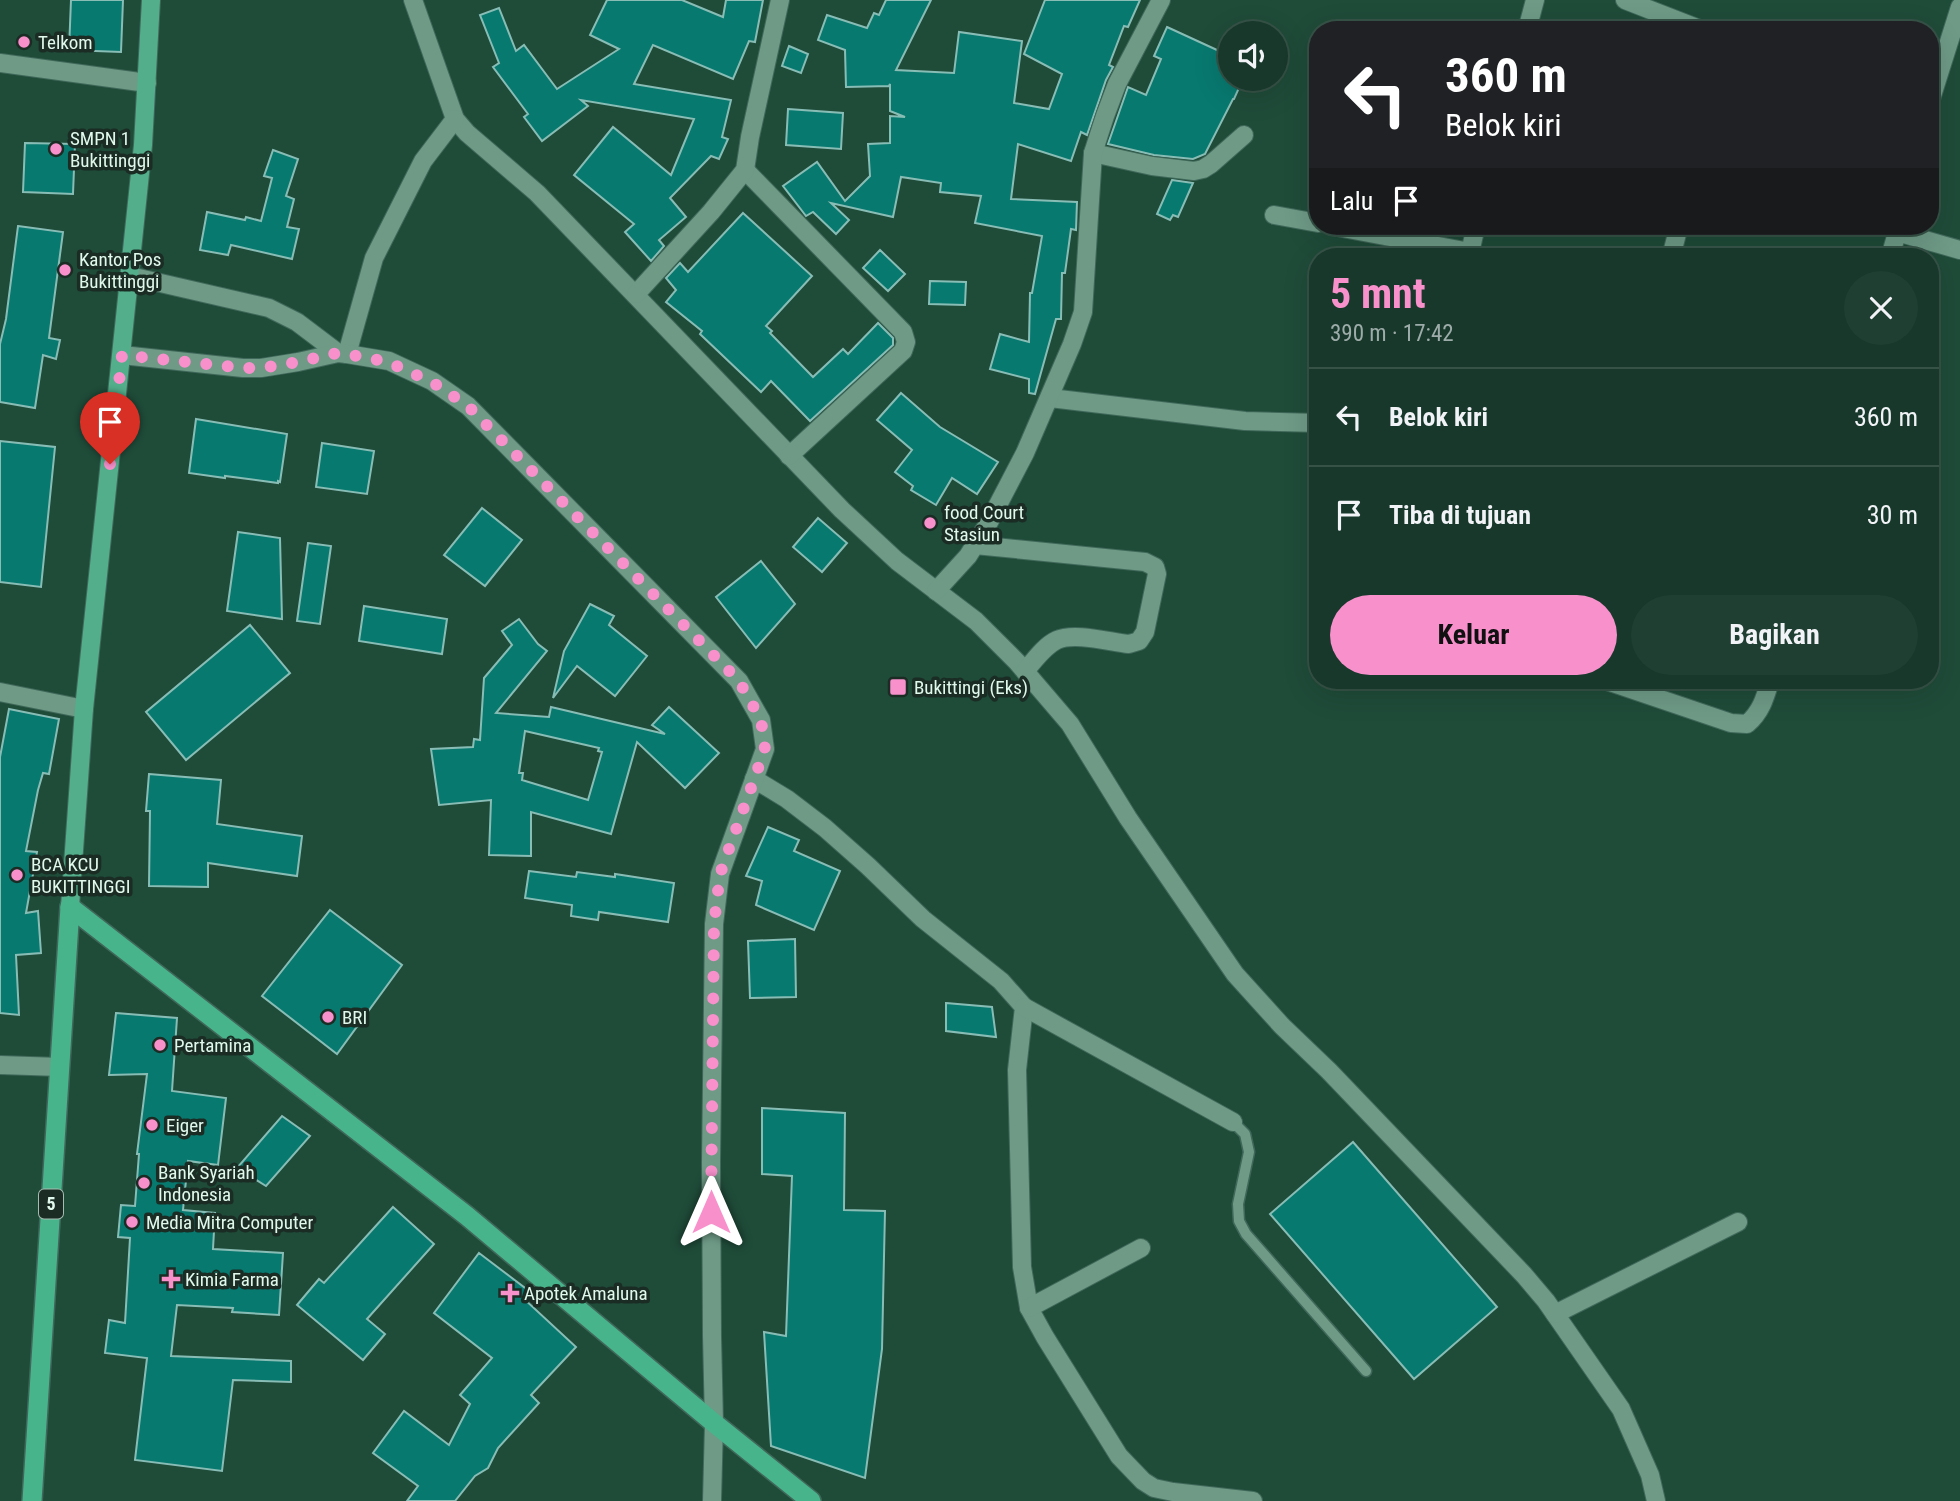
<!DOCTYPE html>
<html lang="id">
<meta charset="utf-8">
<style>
body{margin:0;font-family:"Roboto Condensed",sans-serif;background:#203f33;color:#f1f3f6;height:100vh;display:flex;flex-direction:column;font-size:26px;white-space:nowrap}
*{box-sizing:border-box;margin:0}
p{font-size:23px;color:#9eaca9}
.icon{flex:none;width:38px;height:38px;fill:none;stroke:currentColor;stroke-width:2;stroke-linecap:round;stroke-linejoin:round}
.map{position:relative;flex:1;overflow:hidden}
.panel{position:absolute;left:1309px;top:248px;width:630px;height:441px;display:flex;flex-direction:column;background:#17382b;border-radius:28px;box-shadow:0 7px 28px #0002,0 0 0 2px #365247}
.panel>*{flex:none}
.banner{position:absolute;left:1309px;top:21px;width:630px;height:214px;border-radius:28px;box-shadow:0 7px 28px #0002,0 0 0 2px #365247;background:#202124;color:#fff;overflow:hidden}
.tools{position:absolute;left:1218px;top:21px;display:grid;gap:14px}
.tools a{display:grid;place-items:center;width:70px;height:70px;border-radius:50%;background:#17382b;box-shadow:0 7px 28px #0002,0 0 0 2px #365247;font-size:35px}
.pin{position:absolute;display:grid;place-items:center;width:60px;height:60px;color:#fff;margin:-72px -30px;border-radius:50% 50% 50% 0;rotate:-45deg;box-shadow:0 0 7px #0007}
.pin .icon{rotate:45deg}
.me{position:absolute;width:77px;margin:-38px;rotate:0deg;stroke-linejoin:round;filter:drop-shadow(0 0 5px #0008)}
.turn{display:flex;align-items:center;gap:24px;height:147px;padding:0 21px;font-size:32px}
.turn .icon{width:91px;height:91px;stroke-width:2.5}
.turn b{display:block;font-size:49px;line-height:60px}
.then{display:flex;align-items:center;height:66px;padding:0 21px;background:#0003;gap:14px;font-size:26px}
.round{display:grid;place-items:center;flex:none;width:74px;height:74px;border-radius:37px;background:#203f33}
.head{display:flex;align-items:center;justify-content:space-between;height:119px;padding:0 21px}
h1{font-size:42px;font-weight:700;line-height:52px;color:#f890cc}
.action{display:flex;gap:14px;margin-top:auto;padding:14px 21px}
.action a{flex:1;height:80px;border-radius:42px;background:#f890cc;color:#111;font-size:28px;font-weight:700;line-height:80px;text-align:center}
.action a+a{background:#203f33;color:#f1f3f6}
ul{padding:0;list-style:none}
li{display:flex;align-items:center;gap:21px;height:98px;padding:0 21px;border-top:2px solid #365247}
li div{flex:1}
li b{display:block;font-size:26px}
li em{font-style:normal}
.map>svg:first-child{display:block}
.building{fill:#08796f;stroke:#88bdb6;stroke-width:2;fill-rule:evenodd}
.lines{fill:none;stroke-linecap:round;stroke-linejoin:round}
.service-casing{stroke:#40685a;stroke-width:13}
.minor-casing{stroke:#40685a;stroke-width:20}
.tertiary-casing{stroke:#40685a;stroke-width:20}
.primary-casing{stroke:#40685a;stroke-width:20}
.trunk-casing{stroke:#40685a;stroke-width:22}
.service{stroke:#6e9a86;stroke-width:10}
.minor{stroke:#6e9a86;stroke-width:18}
.tertiary{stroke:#6e9a86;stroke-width:18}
.primary{stroke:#52ae8b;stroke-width:18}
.trunk{stroke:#48b48c;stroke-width:19}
.route{stroke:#f890cc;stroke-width:12;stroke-dasharray:0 21.6}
.poi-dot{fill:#f890cc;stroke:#1a2c24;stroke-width:2.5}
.labels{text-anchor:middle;stroke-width:7;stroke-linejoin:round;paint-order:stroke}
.shield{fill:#1a2c24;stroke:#a5bcb1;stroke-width:2}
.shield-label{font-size:18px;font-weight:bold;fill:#e1f9ed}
.poi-label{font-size:19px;fill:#e1f9ed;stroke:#1a2c24;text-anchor:start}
</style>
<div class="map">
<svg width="1960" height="1501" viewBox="0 0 1960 1501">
<rect width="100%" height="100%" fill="#1f4b39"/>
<g class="building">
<polygon points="71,0 123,0 121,52 69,50"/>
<polygon points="607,0 682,0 723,17 726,0 763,0 755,42 749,41 733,79 653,45 634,84 731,100 722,137 728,139 719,159 711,156 670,198 686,217 659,240 664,246 651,261 625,232 634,224 574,175 613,127 671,175 694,119 581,100 588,106 542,141 524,117 528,114 493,67 499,63 480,15 499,8 516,51 524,45 557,89 619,49 590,35"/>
<polygon points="886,0 931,0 896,70 954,73 959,32 1022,41 1014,103 1049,109 1062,74 1024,54 1045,0 1140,0 1128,27 1124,26 1109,65 1113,67 1106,80 1087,135 1081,132 1071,161 1018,144 1011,199 1077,202 1076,230 1071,229 1065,273 1062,273 1061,319 1056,319 1035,394 1029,393 1029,379 990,369 1000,334 1029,342 1030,293 1032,293 1042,236 975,223 981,196 940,192 941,183 901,177 893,217 831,203 849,220 836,234 813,212 806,216 783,186 817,162 845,201 870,176 868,144 890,143 890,116 905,117 890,111 890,84 889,86 846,87 845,50 818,40 827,15 867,28 874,13 879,15"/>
<polygon points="1167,27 1230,56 1230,79 1243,79 1234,99 1233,99 1205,154 1193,159 1154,155 1108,144 1128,87 1146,95 1161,59 1154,56"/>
<polygon points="789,46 808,54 801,73 782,66"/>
<polygon points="788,109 843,113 841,149 786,145"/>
<polygon points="25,143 75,144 73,194 23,192"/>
<polygon points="273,150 298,159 286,196 294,199 287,227 299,229 292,259 231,245 228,255 200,250 207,212 245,220 246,217 261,221 272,178 264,176"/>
<polygon points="1172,180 1193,183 1178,217 1173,215 1170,220 1157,214"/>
<polygon points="743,213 812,276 766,326 772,331 770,333 813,377 843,349 848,354 878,323 893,338 893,345 810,421 771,381 761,392 700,334 702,331 666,302 676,290 666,278 680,263 688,272"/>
<polygon points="18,226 63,232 49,338 60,340 56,359 43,355 35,408 0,402 0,344 6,319"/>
<polygon points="880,250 905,274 888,291 863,268"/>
<polygon points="930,281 966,282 965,305 929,304"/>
<polygon points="901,393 940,427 998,462 977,494 952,478 936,505 911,490 913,486 895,472 912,450 877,420"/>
<polygon points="196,419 287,434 280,482 278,481 278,483 225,476 225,478 189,473"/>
<polygon points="0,441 55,447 41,587 0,582"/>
<polygon points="322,443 374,451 367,494 316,487"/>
<polygon points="482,508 522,540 485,586 444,555"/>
<polygon points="818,518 847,543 822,572 793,547"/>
<polygon points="238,532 280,538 282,619 227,611"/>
<polygon points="308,543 331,546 320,624 297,621"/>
<polygon points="761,561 795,604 756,648 716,597"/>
<polygon points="590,604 614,616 609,625 647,656 615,696 577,666 553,698 564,651"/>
<polygon points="364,606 447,619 442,654 359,641"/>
<path d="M519 619 538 644 547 651 496 713 549 717 551 707 665 734 652 725 669 707 719 753 685 788 637 742 611 834 531 812V856L489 855 491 800 439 805 431 749 473 747 474 739 480 740 484 678 512 645 502 631ZM525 731 599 748 598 751 602 752 588 800 522 780 523 773H519Z"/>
<polygon points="250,625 290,673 186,760 146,712"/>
<polygon points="9,709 59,719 49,774 43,773 38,790 26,851 37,852 26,913 38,911 41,953 16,955 19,1015 0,1013 0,757"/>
<polygon points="149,774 221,780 217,824 302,836 297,876 208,863 208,887 149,886 150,811 146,811"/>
<polygon points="768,827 799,840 794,851 840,871 814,930 756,905 762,881 746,876"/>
<polygon points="529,871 576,877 577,872 615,877 615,874 674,883 668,922 599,912 598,920 571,916 572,905 525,898"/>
<polygon points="330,910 402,965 337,1054 262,996"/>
<polygon points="795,939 796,997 750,998 748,941"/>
<polygon points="946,1003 992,1007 996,1037 946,1031"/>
<polygon points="116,1013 177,1018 172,1091 226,1098 218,1165 188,1161 183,1210 215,1213 213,1249 283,1253 279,1315 232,1312 233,1308 177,1305 171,1356 291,1361 291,1382 233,1380 222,1471 135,1460 147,1358 105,1353 109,1320 125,1323 130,1238 118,1237 121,1205 135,1206 139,1154 137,1154 147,1074 109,1075"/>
<polygon points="762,1108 845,1113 844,1210 885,1211 882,1349 865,1478 771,1446 764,1332 786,1336 792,1176 762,1174"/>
<polygon points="282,1116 310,1136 266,1186 237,1168"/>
<polygon points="1353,1142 1497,1307 1414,1379 1270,1214"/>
<polygon points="393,1207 434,1244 367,1319 385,1334 363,1360 297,1305 319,1279 324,1283"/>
<polygon points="479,1253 529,1291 523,1298 576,1347 531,1395 539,1403 498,1448 488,1468 475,1476 455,1501 407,1501 418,1486 373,1453 404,1411 449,1445 470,1404 460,1395 492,1358 434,1313"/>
</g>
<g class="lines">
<g class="service-casing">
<polyline id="service" points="1233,1122 1245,1134 1249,1152 1238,1204 1239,1221 1246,1234 1366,1371"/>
</g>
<g class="minor-casing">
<g id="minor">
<polyline points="413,0 455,119 467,133 537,193 842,510 897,561 976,621 1017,662 1070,724 1128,818 1235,974 1282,1026 1329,1071 1524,1275 1546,1301 1621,1409 1650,1475 1656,1501"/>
<polyline points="1625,0 1702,30"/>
<polyline points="1527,30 1535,0"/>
<polyline points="0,63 147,83"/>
<polyline points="1930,102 1960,7"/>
<polyline points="1093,153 1152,166 1194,171 1203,169 1211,164 1244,135"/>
<polyline points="745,170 903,332 906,342 903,351 789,456"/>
<polyline points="1274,215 1318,223"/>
<polyline points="1332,226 1470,252"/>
<polyline points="1897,232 1960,250"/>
<polyline points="1469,257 1476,226"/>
<polyline points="1671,257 1679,226"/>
<polyline points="1890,257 1899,226"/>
<polyline points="636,294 711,212 745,170 750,137 780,0"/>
<polyline points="347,354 374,258 423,161 455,119"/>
<polyline points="1050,398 1245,421 1318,423"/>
<path d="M975 545 1145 562 1155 567 1157 574 1145 632 1139 641 1129 644C1110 642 1074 632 1057 640 1044 646 1034 661 1025 671"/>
<polyline points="936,591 968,556 988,524 1025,453 1072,344 1083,312 1093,153 1105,116 1117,84 1161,0"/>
<path d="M1607 681 1731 723 1747 724C1761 712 1765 698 1770 681"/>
<polyline points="0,692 84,709"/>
<polyline points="754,779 787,799 825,828 868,866 923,919 1001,981 1024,1007 1017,1070 1022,1267 1029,1308 1045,1337 1119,1456 1143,1481 1154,1488 1173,1492 1253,1501"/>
<polyline points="1024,1007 1233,1122"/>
<polyline points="0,1065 60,1067"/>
<polyline points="1029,1308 1141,1248"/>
<polyline points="1555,1314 1738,1222"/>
</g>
</g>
<g class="tertiary-casing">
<g id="tertiary">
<polyline points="130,276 269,308 297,322 338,353"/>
<polyline points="122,355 243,368 261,368 298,362 338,353 347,354 389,361 432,381 468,406 739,681 761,720 765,749 720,874 714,924 711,1162 712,1336 714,1423 712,1501"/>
</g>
</g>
<g class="primary-casing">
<polyline id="primary" points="70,907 84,709 143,145 151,0"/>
</g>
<g class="trunk-casing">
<g id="trunk">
<polyline points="70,907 467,1216 714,1423 811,1501"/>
<polyline points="32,1501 70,907"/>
</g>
</g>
<use href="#service" class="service"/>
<use href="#minor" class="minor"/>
<use href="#tertiary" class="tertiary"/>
<use href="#primary" class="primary"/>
<use href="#trunk" class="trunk"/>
</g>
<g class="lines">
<polyline class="route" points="110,464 122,355 243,368 261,368 298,362 338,353 347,354 388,362 432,382 468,406 739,681 761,720 765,749 720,874 714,924 711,1212"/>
</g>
<g class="poi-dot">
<circle cx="24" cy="42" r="7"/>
<circle cx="56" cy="149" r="7"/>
<circle cx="65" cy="270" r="7"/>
<circle cx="930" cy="523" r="7"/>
<rect x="889" y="678" width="18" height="18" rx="3.5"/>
<circle cx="17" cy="875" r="7"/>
<circle cx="328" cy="1017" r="7"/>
<circle cx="160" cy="1045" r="7"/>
<circle cx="152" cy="1125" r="7"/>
<circle cx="144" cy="1183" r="7"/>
<circle cx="132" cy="1222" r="7"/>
<path d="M167.5 1268.5h7v7h7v7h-7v7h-7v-7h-7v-7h7z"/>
<path d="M506.5 1282.5h7v7h7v7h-7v7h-7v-7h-7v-7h7z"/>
</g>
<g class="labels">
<rect class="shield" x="39" y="1189.5" width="24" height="29" rx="5"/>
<g class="shield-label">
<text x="51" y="1210">5</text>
</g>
<g class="poi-label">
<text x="38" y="49">Telkom</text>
<text x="70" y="145">SMPN 1<tspan x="70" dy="22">Bukittinggi</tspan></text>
<text x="79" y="266">Kantor Pos<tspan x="79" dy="22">Bukittinggi</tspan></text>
<text x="944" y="519">food Court<tspan x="944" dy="22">Stasiun</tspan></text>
<text x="914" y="694">Bukittingi (Eks)</text>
<text x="31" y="871">BCA KCU<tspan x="31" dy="22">BUKITTINGGI</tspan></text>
<text x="342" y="1024">BRI</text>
<text x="174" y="1052">Pertamina</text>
<text x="166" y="1132">Eiger</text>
<text x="158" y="1179">Bank Syariah<tspan x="158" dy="22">Indonesia</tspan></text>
<text x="146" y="1229">Media Mitra Computer</text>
<text x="185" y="1286">Kimia Farma</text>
<text x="524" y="1300">Apotek Amaluna</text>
</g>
</g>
</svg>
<div class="tools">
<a><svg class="icon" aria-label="sound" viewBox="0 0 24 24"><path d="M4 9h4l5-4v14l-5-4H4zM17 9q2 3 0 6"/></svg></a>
</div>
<div class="pin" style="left:110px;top:464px;background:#d93025"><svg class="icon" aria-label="arrive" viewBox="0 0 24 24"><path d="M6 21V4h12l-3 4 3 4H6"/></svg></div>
<svg class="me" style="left:711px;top:1212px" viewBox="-20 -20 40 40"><path d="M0-17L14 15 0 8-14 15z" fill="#f890cc" stroke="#fff" stroke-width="4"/></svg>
<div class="banner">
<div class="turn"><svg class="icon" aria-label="left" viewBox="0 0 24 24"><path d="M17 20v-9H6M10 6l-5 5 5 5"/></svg><div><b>360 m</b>Belok kiri</div></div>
<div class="then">Lalu<svg class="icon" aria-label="arrive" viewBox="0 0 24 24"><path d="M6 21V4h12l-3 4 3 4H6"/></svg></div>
</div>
<section class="panel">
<div class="head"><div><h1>5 mnt</h1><p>390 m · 17:42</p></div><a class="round"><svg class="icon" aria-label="close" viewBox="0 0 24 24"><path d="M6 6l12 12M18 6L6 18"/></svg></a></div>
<ul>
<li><svg class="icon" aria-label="left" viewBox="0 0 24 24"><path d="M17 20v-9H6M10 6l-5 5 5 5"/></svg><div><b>Belok kiri</b></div><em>360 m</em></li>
<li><svg class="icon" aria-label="arrive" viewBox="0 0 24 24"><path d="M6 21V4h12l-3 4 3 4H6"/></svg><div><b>Tiba di tujuan</b></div><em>30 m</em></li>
</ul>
<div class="action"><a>Keluar</a><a>Bagikan</a></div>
</section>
</div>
